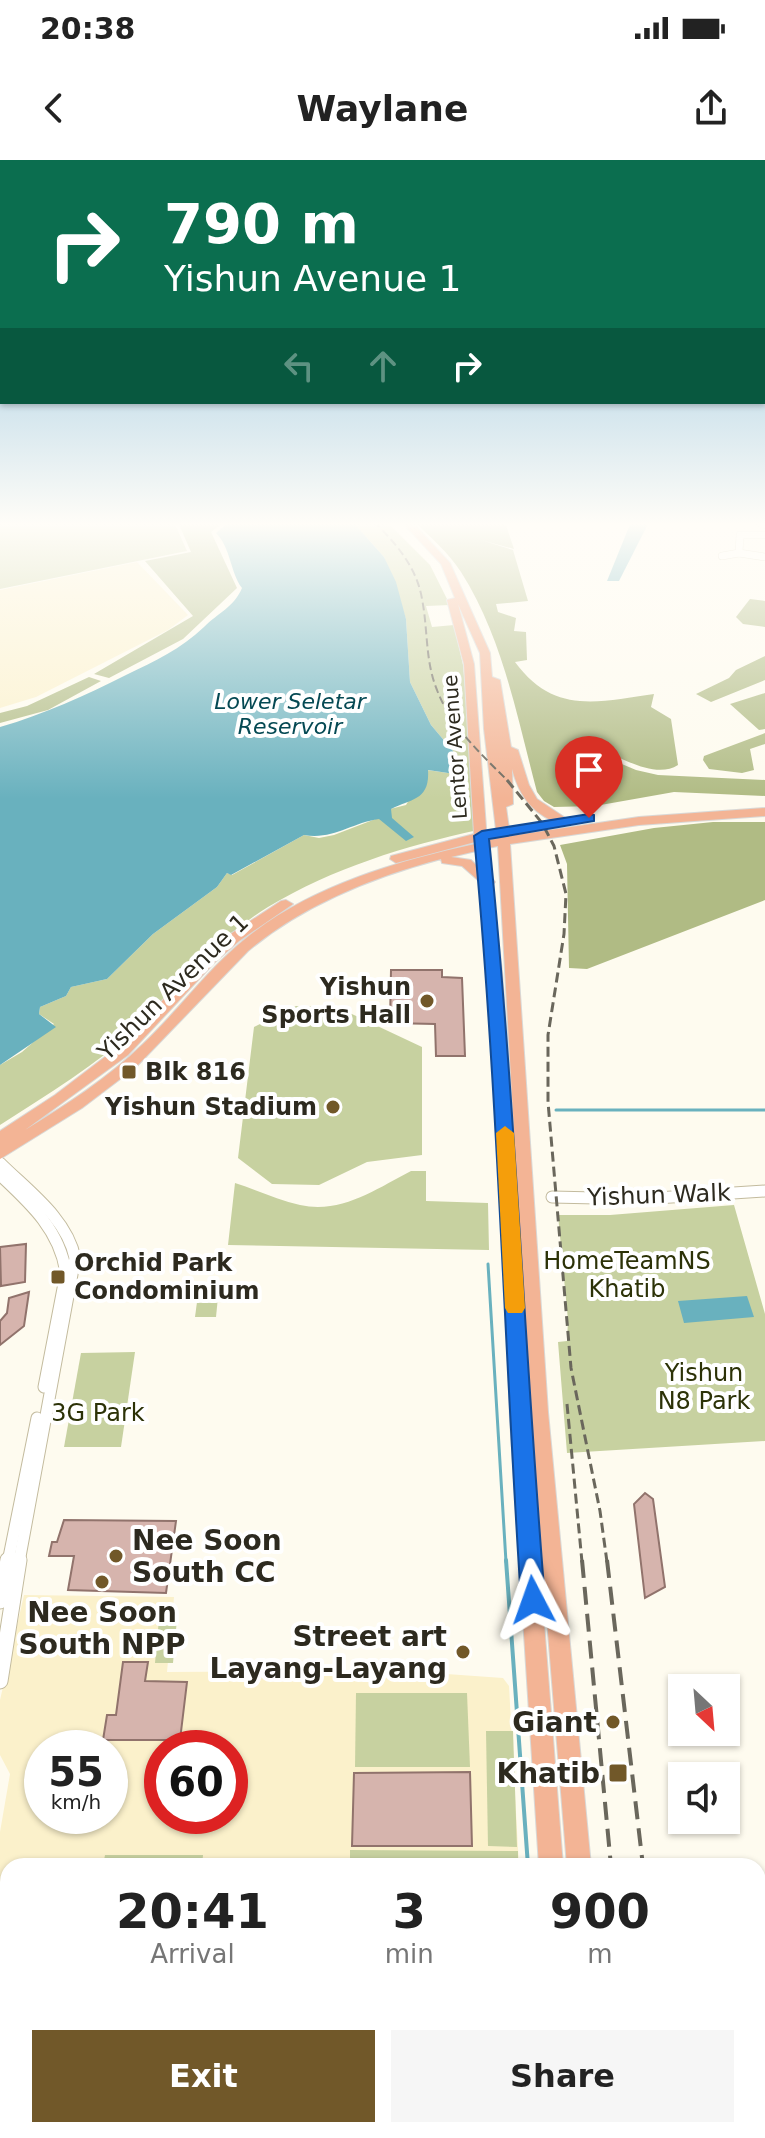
<!DOCTYPE html>
<style>
body{margin:0;font-family:"DejaVu Sans",sans-serif;background:#f6f6f6;color:#222;height:100vh;display:flex;flex-direction:column;font-size:30px;white-space:nowrap}
*{box-sizing:border-box;margin:0}
p{font-size:26px;color:#767676}
.icon{flex:none;width:44px;height:44px;fill:none;stroke:currentColor;stroke-width:2;stroke-linecap:round;stroke-linejoin:round}
.map{position:relative;flex:1;overflow:hidden}
.side{position:absolute;left:0px;top:1698px;width:766px;height:280px;display:flex;flex-direction:column;background:#fff;border-radius:24px 24px 0 0;box-shadow:0 2px 6px #0004}
.side>*{flex:none}
.hud{position:absolute;left:0px;top:0px;width:766px;height:244px;box-shadow:0 2px 6px #0004;background:#0b6e4f;color:#fff;overflow:hidden}
.needle{width:52px;rotate:154deg}
.tools{position:absolute;left:668px;top:1514px;display:grid;gap:16px}
.tools a{display:grid;place-items:center;width:72px;height:72px;border-radius:0px;background:#fff;box-shadow:0 2px 6px #0004;font-size:40px}
.speed{position:absolute;left:24px;top:1570px;display:flex;gap:16px;font-size:40px;font-weight:700;text-align:center}
.speed>*{display:grid;place-content:center;width:104px;height:104px;border-radius:50%;background:#fff;box-shadow:0 2px 6px #0004;line-height:1}
.speed small{font-size:20px;font-weight:400}
.speed .limit{border:12px solid #d22;background:#fff;color:#111}
.pin{position:absolute;display:grid;place-items:center;width:68px;height:68px;color:#fff;margin:-82px -34px;border-radius:50% 50% 50% 0;rotate:-45deg;box-shadow:0 0 8px #0007}
.pin .icon{rotate:45deg}
.me{position:absolute;width:88px;margin:-44px;rotate:356deg;stroke-linejoin:round;filter:drop-shadow(0 0 6px #0008)}
.turn{display:flex;align-items:center;gap:28px;height:168px;padding:0 32px;font-size:36px}
.turn .icon{width:104px;height:104px;stroke-width:2.5}
.turn b{display:block;font-size:56px;line-height:68px}
.lanes{display:flex;align-items:center;height:76px;padding:0 32px;background:#0003;justify-content:center;gap:40px;direction:ltr}
.lanes .off{opacity:.35}
.eta{display:flex;justify-content:space-evenly;align-items:center;height:136px;text-align:center}
.eta b{font-size:48px;font-weight:600;line-height:56px}
.button{display:flex;gap:16px;margin-top:auto;padding:16px 32px}
.button a{flex:1;height:92px;border-radius:0px;background:#715829;color:#fff;font-size:32px;font-weight:600;line-height:92px;text-align:center}
.button a+a{background:#f6f6f6;color:#222}
.status{display:flex;justify-content:space-between;align-items:center;height:56px;padding:0 40px;background:#fff;direction:ltr}
.status svg{height:22px;fill:currentColor}
header{display:flex;justify-content:space-between;align-items:center;height:104px;padding:0 32px;background:#fff;font-size:36px;font-weight:600}
.map>svg:first-child{display:block}
.built{fill:#fbf1cb;fill-rule:evenodd}
.green{fill:#c7d1a0}
.forest{fill:#b0bb84}
.water{fill:#69b1be}
.lines{fill:none;stroke-linecap:round;stroke-linejoin:round}
.stream-far1{stroke:#69b1be;stroke-width:3}
.stream{stroke:#69b1be;stroke-width:4}
.building{fill:#d6b4ad;stroke:#91736c;stroke-width:2}
.minor-far2-casing{stroke:#c3bb9e;stroke-width:8}
.minor-far1-casing{stroke:#c3bb9e;stroke-width:13}
.minor-casing{stroke:#c3bb9e;stroke-width:17}
.secondary-casing{stroke:#c3bb9e;stroke-width:2}
.primary-casing{stroke:#d9d9d7;stroke-width:2}
.minor-far2{stroke:#fff;stroke-width:7}
.minor-far1{stroke:#fff;stroke-width:11}
.minor{stroke:#fff;stroke-width:15}
.secondary{fill:#f9daca;fill-rule:evenodd}
.primary{fill:#f3b495;fill-rule:evenodd}
.rail-far2{stroke:#6a675c;stroke-width:2;stroke-dasharray:8 4;stroke-linecap:butt}
.rail-far1{stroke:#6a675c;stroke-width:3;stroke-dasharray:10 5;stroke-linecap:butt}
.rail{stroke:#6a675c;stroke-width:4;stroke-dasharray:18 9;stroke-linecap:butt}
.route{fill:#1a73e8;stroke:#114b97;stroke-width:2}
.slow{fill:#f59e0b}
.poi-dot{fill:#715829;stroke:#fff;stroke-width:3}
.labels{text-anchor:middle;stroke-width:8;stroke-linejoin:round;paint-order:stroke}
.far-street-label{font-size:20px;fill:#2d2a1f;stroke:#fff}
.far-water-label{font-size:22px;font-style:italic;fill:#054953;stroke:#fff}
.street-label{font-size:24px;fill:#2d2a1f;stroke:#fff}
.poi-label{font-size:24px;font-weight:bold;fill:#2d2a1f;stroke:#fff;text-anchor:end}
.park-label{font-size:24px;fill:#2c3207;stroke:#fff}
.near-poi-label{font-size:28px;font-weight:bold;fill:#2d2a1f;stroke:#fff;text-anchor:end}
</style>
<div class="status"><b>20:38</b><svg viewBox="0 0 49 12"><path d="M0 12V9h3v3zM5 12V6h3v6zM10 12V3h3v9zM15 12V0h3v12zM26 1h20v11H26zM47 4h2v5h-2z"/></svg></div>
<header><svg class="icon" aria-label="back" viewBox="0 0 24 24"><path d="M15 5l-7 7 7 7"/></svg>Waylane<svg class="icon" aria-label="share" viewBox="0 0 24 24"><path d="M12 15V3M7 8l5-5 5 5M5 13v7h14v-7"/></svg></header>
<div class="map">
<svg width="765" height="1978" viewBox="0 0 765 1978">
<rect width="100%" height="100%" fill="#fefbef"/>
<g class="built">
<polygon points="137,402 188,455 168,470 36,537 0,548 0,430"/>
<path d="M24 1435 174 1437 167 1512 404 1511 503 1518 509 1526 519 1706H8V1821H0V1672L10 1614 0 1595V1540ZM42 1588H110V1656H42ZM162 1588H230V1656H162Z"/>
</g>
<g class="green">
<polygon points="0,362 174,362 187,391 0,429"/>
<path d="M353 362H387L430 405 450 445 426 446 432 467 454 465 463 505 478 670C405 686 333 708 268 747 218 777 181 828 138 867 96 905 48 934 0 965V905L22 892 54 864 39 854 40 847 66 836 71 827 107 819 153 774 217 727 227 713 232 715 304 675 319 678 334 675 391 653 390 649 406 645 427 610 448 613 465 610 456 609 453 591 431 565 410 522 406 459 384 397Z"/>
<polygon points="296,846 337,847 422,887 422,995 367,1002 319,1025 272,1024 238,998 254,867"/>
<path d="M411 1011H426V1041L488 1043 489 1090 228 1085 235 1023C257 1030 278 1040 300 1045 342 1054 376 1029 411 1011Z"/>
<polygon points="734,1045 765,1154 765,1281 567,1293 558,1182 567,1181 568,1160 558,1055 610,1055"/>
<polygon points="199,1127 219,1127 216,1157 195,1157"/>
<polygon points="135,1192 121,1287 64,1287 81,1193"/>
<polygon points="159,1459 177,1459 173,1503 155,1503"/>
<polygon points="356,1533 467,1533 470,1607 355,1607"/>
<polygon points="486,1571 513,1571 517,1687 488,1686"/>
<polygon points="350,1690 518,1691 518,1706 350,1706"/>
<polygon points="105,1695 203,1695 202,1706 103,1706"/>
</g>
<g class="forest">
<polygon points="178,362 224,362 211,372 237,428 183,479 109,518 94,514 193,456 145,401 191,392"/>
<path d="M415 362H505L514 389 481 380 513 390 528 441 496 444 498 452 516 458 514 471 526 472 527 500 515 502C554 555 598 542 654 534L651 547 671 559 678 605C655 620 618 596 596 587L591 591 636 610 658 615 765 620V636L674 632 595 646 554 647 544 641 537 632C517 557 503 478 461 412 448 392 431 378 415 362Z"/>
<polygon points="750,439 765,441 765,467 743,464 736,457"/>
<polygon points="765,496 765,520 711,542 696,534 729,518 736,510"/>
<polygon points="89,517 101,521 48,550 0,563 0,553 27,546"/>
<polygon points="765,533 765,569 759,570 730,544"/>
<polygon points="765,573 765,584 750,589 754,610 742,613 709,609 703,600 704,596"/>
<polygon points="713,662 765,662 765,740 587,809 569,808 567,704 560,685 654,668"/>
</g>
<g class="water">
<path d="M229 362H353L384 397 396 422 406 459 410 522 431 565 453 591 456 609 468 610 448 613 428 610C430 640 412 639 391 649L392 658 414 677 406 681 379 659C351 663 333 680 304 675L231 715 227 713 217 727 153 774 107 819 71 827 66 836 40 847 39 854 56 867 0 905V567C45 554 84 536 126 515 155 501 181 489 204 467 218 453 234 447 242 428 230 412 231 388 216 373Z"/>
<polygon points="631,362 649,362 619,421 607,421"/>
<polygon points="747,1136 754,1157 684,1163 678,1141"/>
</g>
<g class="lines">
<g class="stream-far1">
<polyline points="556,950 765,950"/>
<polyline points="488,1104 506,1402"/>
</g>
<g class="stream">
<polyline points="506,1400 528,1706"/>
<polyline points="544,1970 544,1978"/>
</g>
</g>
<g class="building">
<polygon points="391,810 442,810 442,817 462,818 465,896 436,896 435,864 390,863"/>
<polygon points="26,1084 25,1122 1,1126 0,1087"/>
<polygon points="29,1132 24,1166 0,1185 0,1161 7,1153 9,1138"/>
<polygon points="645,1333 653,1339 665,1427 645,1438 634,1344"/>
<polygon points="64,1360 176,1361 166,1433 68,1430 74,1396 49,1396 52,1382 57,1382"/>
<polygon points="123,1502 148,1502 145,1521 187,1522 180,1580 103,1580 107,1555 116,1555"/>
<polygon points="470,1612 472,1686 352,1686 354,1613"/>
<rect x="444" y="1970" width="78" height="8"/>
</g>
<g class="lines">
<g class="minor-far2-casing">
<g id="minor-far2">
<polyline points="759,362 765,365"/>
<polyline points="739,393 740,375 765,375"/>
<polyline points="722,396 739,393 765,397"/>
</g>
</g>
<g class="minor-far1-casing">
<g id="minor-far1">
<path d="M0 1003C27 1030 67 1058 75 1098L19 1402"/>
<path d="M0 1015C30 1043 60 1070 66 1113L44 1227"/>
<polyline points="552,1037 641,1039 765,1031"/>
<polyline points="8,1402 37,1258"/>
</g>
</g>
<g class="minor-casing">
<g id="minor">
<polyline points="0,1441 8,1400"/>
<polyline points="0,1521 19,1400"/>
</g>
</g>
<g class="secondary-casing">
<g id="secondary">
<polygon points="758,1845 765,1845 765,1867 760,1867 765,1868 765,1890 758,1889"/>
<polygon points="8,1846 8,1868 0,1871 0,1849"/>
<polygon points="8,1877 8,1899 0,1902 0,1880"/>
</g>
</g>
<g class="primary-casing">
<g id="primary">
<path d="M402 362H412L450 403 490 493 492 517 500 520 511 587 518 590 529 625 537 639 570 661 564 665C534 656 520 638 512 609L513 644 506 647 510 676 639 657 765 648V656L639 665 510 684 548 1252 591 1706H567L530 1252 522 1113 528 1258 563 1706H539L510 1258 502 1036 488 811 479 721 462 706 442 703 441 699C373 717 303 745 248 791L136 907 82 948 0 999V971L55 935 118 887 205 796 229 775 281 741 286 740 293 744 239 781 215 802 128 895 25 970C66 945 108 918 143 884 180 849 210 806 250 775 314 725 398 701 475 684V682L396 703 390 699 391 696 474 674 464 504 447 440 455 438 441 404ZM458 444 480 493 484 569 497 678 487 681 474 504ZM498 686 515 988 502 811 492 725 495 722 492 718 488 688ZM476 691 477 706 471 700 451 697Z"/>
<polygon points="554,1970 580,1970 581,1978 555,1978"/>
<polygon points="587,1970 613,1970 614,1978 588,1978"/>
</g>
</g>
<use href="#minor-far2" class="minor-far2"/>
<use href="#minor-far1" class="minor-far1"/>
<use href="#minor" class="minor"/>
<use href="#secondary" class="secondary"/>
<use href="#primary" class="primary"/>
<path class="rail-far2" d="M374 362C396 383 417 408 422 439 428 469 425 501 437 530 451 567 482 595 509 622"/>
<g class="rail-far1">
<polyline points="507,620 542,663 554,686 566,734 564,774 548,875 548,942 571,1208 600,1351 607,1402"/>
<polyline points="567,1244 582,1402"/>
</g>
<g class="rail">
<polyline points="582,1400 611,1706"/>
<polyline points="607,1400 643,1706"/>
<polyline points="637,1970 638,1978"/>
<polyline points="668,1970 669,1978"/>
</g>
</g>
<linearGradient id="sky" x2="0" y2="1"><stop stop-color="#75b3d7"/><stop offset="0.57" stop-color="#fffdf8"/><stop offset="1" stop-color="#fffdf8" stop-opacity="0"/></linearGradient>
<rect width="765" height="639" fill="url(#sky)"/>
<path class="route" d="M589 654 594 655V661L489 679C515 932 524 1186 545 1440L541 1448 533 1451 525 1448 521 1440C504 1185 498 930 474 676L482 671Z"/>
<polygon class="slow" points="505,966 514,973 525,1148 522,1153 508,1153 505,1148 496,973"/>
<g class="poi-dot">
<circle cx="427" cy="841" r="8"/>
<rect x="121" y="904" width="16" height="16" rx="4"/>
<circle cx="333" cy="947" r="8"/>
<rect x="50" y="1109" width="16" height="16" rx="4"/>
<circle cx="116" cy="1396" r="8"/>
<circle cx="102" cy="1422" r="8"/>
<circle cx="463" cy="1492" r="8"/>
<circle cx="613" cy="1562" r="8"/>
<rect x="608" y="1603" width="20" height="20" rx="4"/>
</g>
<g class="labels">
<g class="far-street-label">
<text transform="translate(455 587) rotate(-94)" y="7">Lentor Avenue</text>
</g>
<g class="far-water-label">
<text x="290" y="549">Lower Seletar<tspan x="290" dy="25">Reservoir</tspan></text>
</g>
<g class="street-label">
<text transform="translate(173 827) rotate(-44)" y="8">Yishun Avenue 1</text>
<text transform="translate(659 1035) rotate(-2)" y="8">Yishun Walk</text>
</g>
<g class="poi-label">
<text x="411" y="835">Yishun<tspan x="411" dy="28">Sports Hall</tspan></text>
<text x="145" y="920" text-anchor="start">Blk 816</text>
<text x="317" y="955">Yishun Stadium</text>
<text x="74" y="1111" text-anchor="start">Orchid Park<tspan x="74" dy="28">Condominium</tspan></text>
</g>
<g class="park-label">
<text x="627" y="1109">HomeTeamNS<tspan x="627" dy="28">Khatib</tspan></text>
<text x="704" y="1221">Yishun<tspan x="704" dy="28">N8 Park</tspan></text>
<text x="98" y="1261">3G Park</text>
</g>
<g class="near-poi-label">
<text x="132" y="1390" text-anchor="start">Nee Soon<tspan x="132" dy="32">South CC</tspan></text>
<text x="102" y="1462" text-anchor="middle">Nee Soon<tspan x="102" dy="32">South NPP</tspan></text>
<text x="447" y="1486">Street art<tspan x="447" dy="32">Layang-Layang</tspan></text>
<text x="597" y="1572">Giant</text>
<text x="600" y="1623">Khatib</text>
</g>
</g>
</svg>
<div class="tools">
<a><svg class="needle" viewBox="-14 -14 28 28"><path d="M0-13l5 13h-10z" fill="#e53935"/><path d="M0 13l5-13h-10z" fill="#767676"/></svg></a>
<a><svg class="icon" aria-label="sound" viewBox="0 0 24 24"><path d="M4 9h4l5-4v14l-5-4H4zM17 9q2 3 0 6"/></svg></a>
</div>
<div class="speed"><div>55<small>km/h</small></div><div class="limit">60</div></div>
<div class="pin" style="left:589px;top:658px;background:#d93025"><svg class="icon" aria-label="arrive" viewBox="0 0 24 24"><path d="M6 21V4h12l-3 4 3 4H6"/></svg></div>
<svg class="me" style="left:533px;top:1440px" viewBox="-20 -20 40 40"><path d="M0-17L14 15 0 8-14 15z" fill="#1a73e8" stroke="#fff" stroke-width="4"/></svg>
<div class="hud">
<div class="turn"><svg class="icon" aria-label="right" viewBox="0 0 24 24"><path d="M7 20v-9h11M14 6l5 5-5 5"/></svg><div><b>790 m</b>Yishun Avenue 1</div></div>
<div class="lanes"><svg class="icon off" aria-label="left" viewBox="0 0 24 24"><path d="M17 20v-9H6M10 6l-5 5 5 5"/></svg><svg class="icon off" aria-label="ahead" viewBox="0 0 24 24"><path d="M12 20V5M6 11l6-6 6 6"/></svg><svg class="icon" aria-label="right" viewBox="0 0 24 24"><path d="M7 20v-9h11M14 6l5 5-5 5"/></svg></div>
</div>
<section class="side">
<div class="eta">
<div><b>20:41</b><p>Arrival</p></div>
<div><b>3</b><p>min</p></div>
<div><b>900</b><p>m</p></div>
</div>
<div class="button"><a>Exit</a><a>Share</a></div>
</section>
</div>
